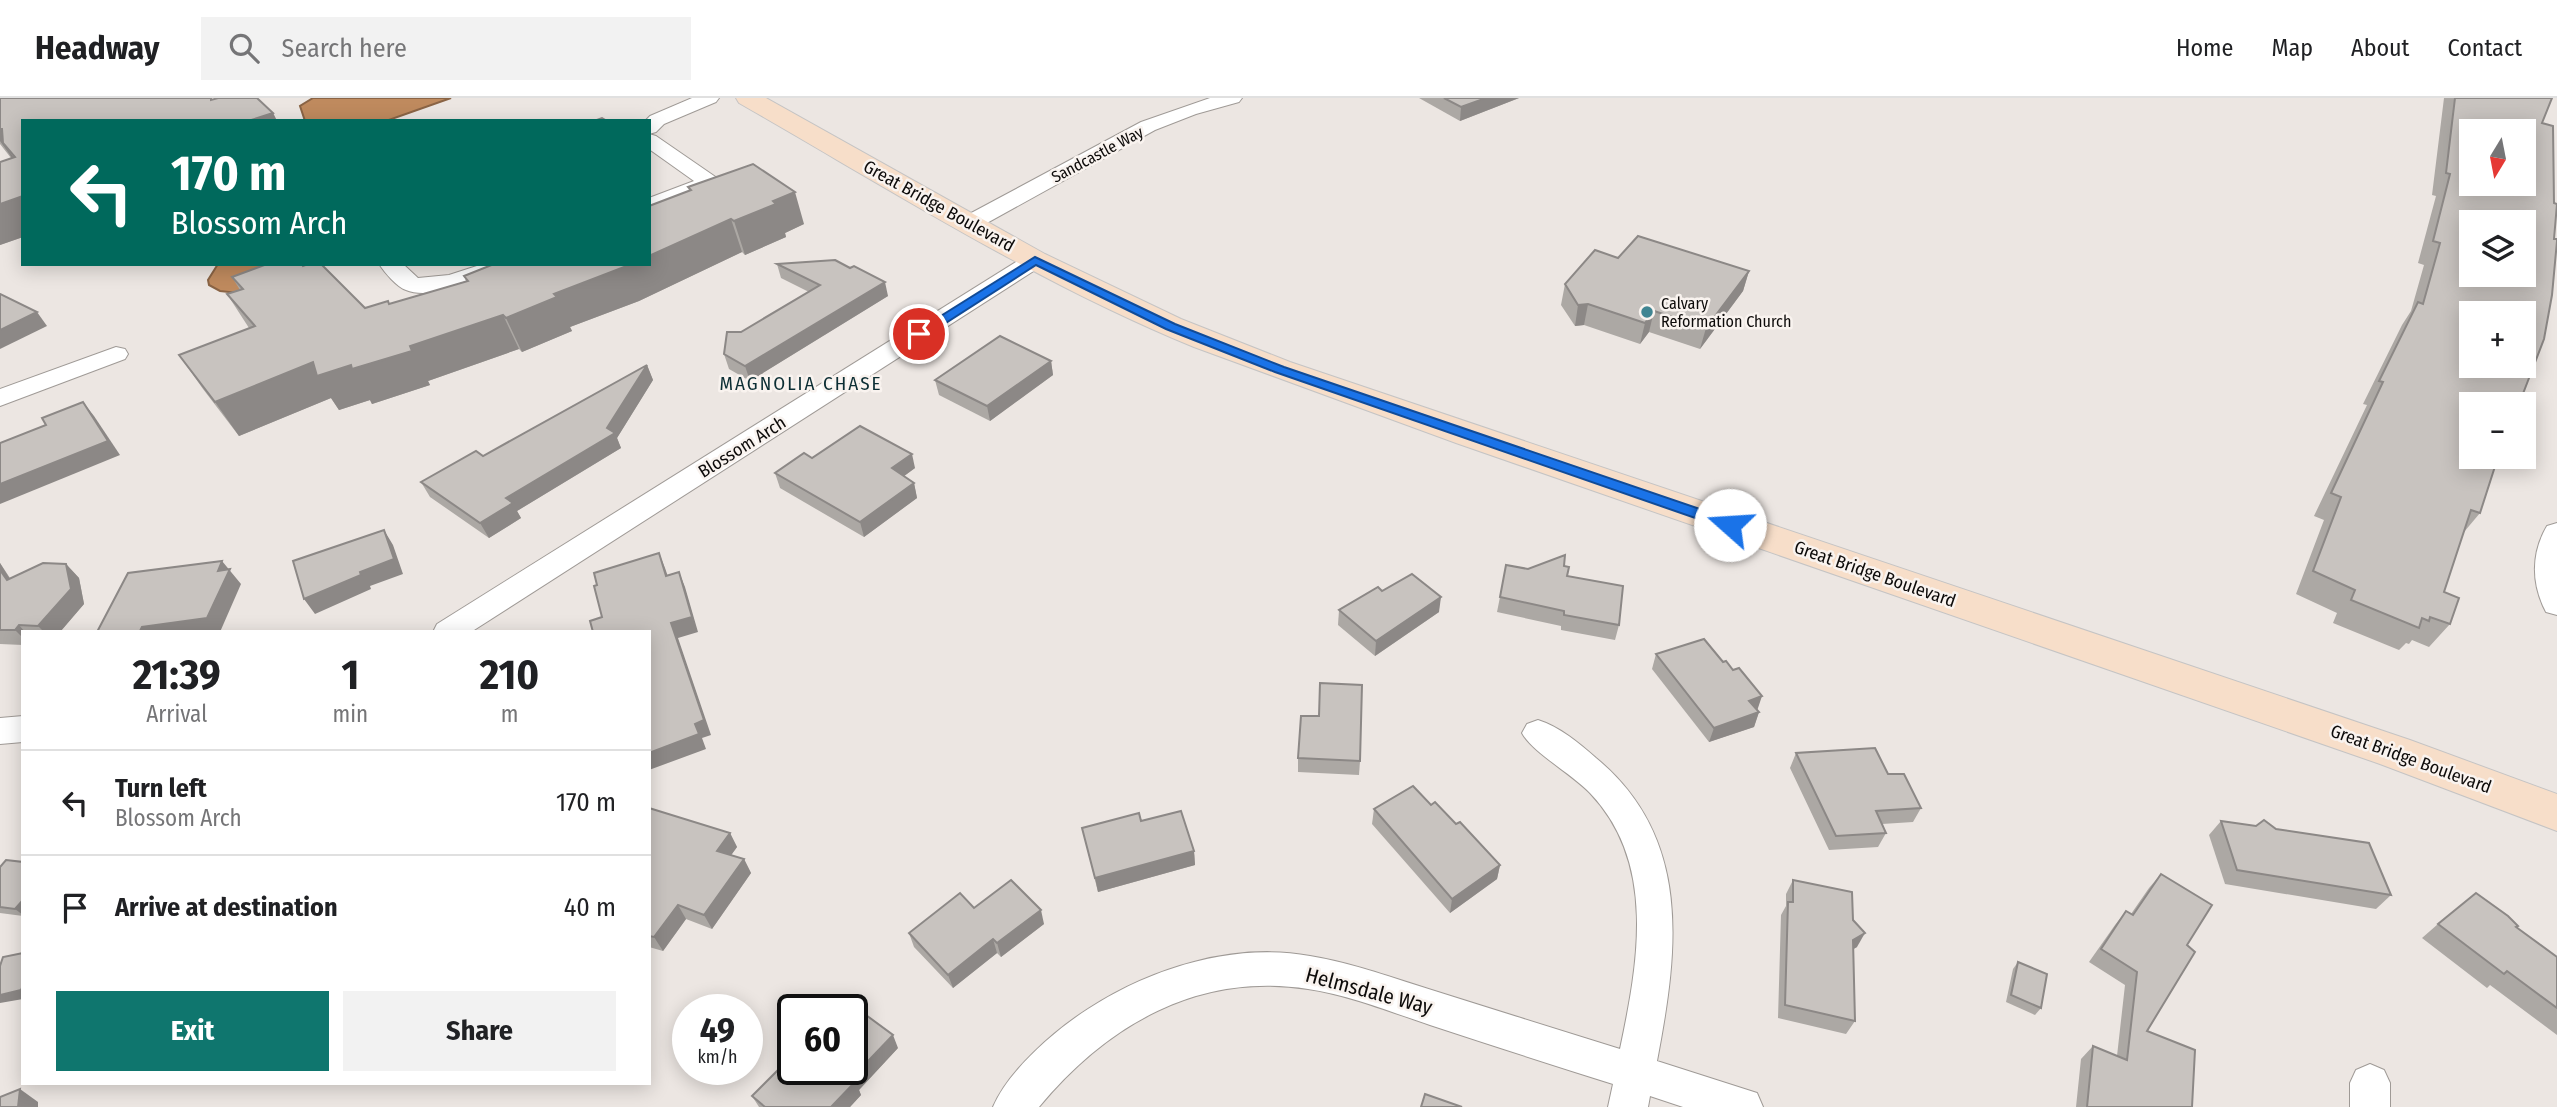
<!DOCTYPE html>
<meta charset="utf-8">
<style>
body{margin:0;font-family:"Fira Sans Condensed",sans-serif;background:#f2f2f2;color:#202124;height:100vh;display:flex;flex-direction:column;font-size:26px;white-space:nowrap}
*{box-sizing:border-box;margin:0}
p{font-size:23px;color:#757577}
.icon{flex:none;width:38px;height:38px;fill:none;stroke:currentColor;stroke-width:2;stroke-linecap:round;stroke-linejoin:round}
.map{position:relative;flex:1;overflow:hidden}
.panel{position:absolute;left:21px;top:532px;width:630px;height:455px;display:flex;flex-direction:column;background:#fff;border-radius:0px;box-shadow:0 4px 18px #0003}
.panel>*{flex:none}
.banner{position:absolute;left:21px;top:21px;width:630px;height:147px;border-radius:0px;box-shadow:0 4px 18px #0003;background:#00695c;color:#fff;overflow:hidden}
.needle{width:46px;rotate:190deg}
.fabs{position:absolute;left:2459px;top:21px;display:grid;gap:14px}
.fabs a{display:grid;place-items:center;width:77px;height:77px;border-radius:0px;background:#fff;box-shadow:0 4px 18px #0003;font-size:35px}
.speed{position:absolute;left:672px;top:896px;display:flex;gap:14px;font-size:35px;font-weight:700;text-align:center}
.speed>*{display:grid;place-content:center;width:91px;height:91px;border-radius:50%;background:#fff;box-shadow:0 4px 18px #0003;line-height:1}
.speed small{font-size:18px;font-weight:400}
.speed .limit{border:4px solid #111;border-radius:10px;background:#fff;color:#111}
.pin{position:absolute;display:grid;place-items:center;width:60px;height:60px;color:#fff;margin:-30px;border:4px solid #fff;border-radius:50%;box-shadow:0 2px 7px #0007}
.me{position:absolute;width:77px;margin:-38px;rotate:289deg;stroke-linejoin:round;filter:drop-shadow(0 0 5px #0008)}
.turn{display:flex;align-items:center;gap:24px;height:147px;padding:0 35px;font-size:32px}
.turn .icon{width:91px;height:91px;stroke-width:2.5}
.turn b{display:block;font-size:49px;line-height:60px}
.eta{display:flex;justify-content:space-evenly;align-items:center;height:119px;text-align:center}
.eta b{font-size:42px;font-weight:700;line-height:49px}
.cta{display:flex;gap:14px;margin-top:auto;padding:14px 35px}
.cta a{flex:1;height:80px;border-radius:0px;background:#0f766e;color:#fff;font-size:28px;font-weight:700;line-height:80px;text-align:center}
.cta a+a{background:#f2f2f2;color:#202124}
ul{padding:0;list-style:none}
li{display:flex;align-items:center;gap:21px;height:105px;padding:0 35px;border-top:2px solid #e0e0e0}
li div{flex:1}
li b{display:block;font-size:26px}
li em{font-style:normal}
header{display:flex;align-items:center;gap:42px;box-sizing:border-box;height:98px;padding:0 35px;background:#fff;border-bottom:2px solid #e0e0e0}
header strong{font-size:33px}
nav{display:flex;gap:38px;margin-inline-start:auto;font-size:24px}
.search{width:490px;height:63px;background:#f2f2f2;display:flex;align-items:center;gap:18px;box-sizing:border-box;padding:0 24px;border-radius:0px;color:#757577;font-size:26px}
.map>svg:first-child{display:block}
.water{fill:#bf8a5e;stroke:#8a6445;stroke-width:2}
.lines{fill:none;stroke-linecap:round;stroke-linejoin:round}
.minor-casing{stroke:#9f9a96;stroke-width:2}
.primary-casing{stroke:#c5c4c4;stroke-width:2}
.minor{fill:#fff;fill-rule:evenodd}
.primary{fill:#f7dec9;fill-rule:evenodd}
.wall{fill:#aca8a4}
.shaded-wall{fill:#8c8886}
.building{fill:#c8c3bf;stroke:#8c8886;stroke-width:2;fill-rule:evenodd}
.route{fill:#1a73e8;stroke:#114b97;stroke-width:2}
.poi-dot{fill:#408592;stroke:#f9f3ef;stroke-width:2.5}
.labels{text-anchor:middle;stroke-width:5;stroke-linejoin:round;paint-order:stroke}
.far-street-label{font-size:16px;fill:#0d0b0a;stroke:#f9f3ef}
.far-poi-label{font-size:16px;fill:#0d0b0a;stroke:#f9f3ef;text-anchor:start}
.street-label{font-size:18px;fill:#0d0b0a;stroke:#f9f3ef}
.neighbourhood-label{font-size:19px;letter-spacing:2px;fill:#0c2e34;stroke:#f9f3ef}
.near-street-label{font-size:21px;fill:#0d0b0a;stroke:#f9f3ef}
</style>
<header>
<strong>Headway</strong>
<div class="search"><svg class="icon" aria-label="search" viewBox="0 0 24 24"><circle cx="10" cy="10" r="6"/><path d="M15 15l6 6"/></svg>Search here</div>
<nav><a>Home</a><a>Map</a><a>About</a><a>Contact</a></nav>
</header>
<div class="map">
<svg width="2557" height="1009" viewBox="0 0 2557 1009">
<rect width="100%" height="100%" fill="#ece6e2"/>
<g class="water">
<polygon points="313,0 451,0 386,23 305,23 300,8"/>
<polygon points="218,166 301,166 238,195 220,193 209,187 208,182"/>
</g>
<g class="lines">
<g class="minor-casing">
<g id="minor">
<polygon points="692,0 719,0 716,4 664,26 656,34 649,36 649,23 645,23 650,18"/>
<polygon points="1210,0 1242,0 1239,4 1196,16 1155,32 976,131 960,131 957,126 960,121 1141,24"/>
<polygon points="649,36 656,38 717,80 721,84 717,88 649,114 649,100 694,83 649,51"/>
<polygon points="1035,155 1043,157 1046,162 1043,167 471,534 433,534 437,526 1027,157"/>
<path d="M379 166H403L418 180 449 177 483 166H515L512 171C488 180 431 203 406 192 397 189 385 175 379 166Z"/>
<polygon points="116,249 125,251 128,256 125,261 0,308 0,291"/>
<path d="M2557 425V517L2546 514C2531 486 2531 455 2547 428Z"/>
<polygon points="23,618 23,644 0,646 0,620"/>
<path d="M1538 622C1560 629 1579 645 1596 660 1693 740 1678 853 1657 963L1757 995 1763 1009H1683L1650 998 1648 1009H1608L1613 986C1552 967 1491 947 1430 927 1391 914 1349 897 1308 891 1198 874 1107 927 1039 1009H993C1009 972 1054 933 1088 911 1151 870 1234 844 1310 858 1353 865 1396 881 1438 894 1498 913 1559 932 1620 951 1638 866 1657 765 1590 695 1572 676 1532 654 1522 635L1527 626Z"/>
<polygon points="2370,966 2384,972 2390,985 2390,1009 2350,1009 2350,985 2356,972"/>
</g>
</g>
<g class="primary-casing">
<path id="primary" d="M736 0H766L1045 156 1181 221 1290 264 2410 642 2557 696V733L2380 666 1456 345 1194 249C1035 184 888 90 739 5Z"/>
</g>
<use href="#minor" class="minor"/>
<use href="#primary" class="primary"/>
</g>
<g class="wall">
<polygon points="0,0 273,15 277,23 23,23 23,139 0,147 11,60 0,46"/>
<polygon points="1419,0 1519,0 1460,23"/>
<polygon points="2444,0 2552,0 2542,25 2494,368 2480,415 2464,434 2444,494 2450,526 2429,549 2412,542 2409,546 2406,545 2399,552 2333,525 2337,515 2296,496 2324,422 2314,418 2367,307 2363,306 2402,227 2411,213 2424,167 2418,165 2436,98 2432,97"/>
<polygon points="688,89 804,126 785,135 786,139 745,157 742,154 639,203 570,229 572,233 522,254 519,251 428,283 430,287 372,306 370,302 339,312 331,300 239,338 203,291 179,257 249,230 227,196 240,192 232,179 365,210 390,206 466,183 464,178 649,166 689,92"/>
<polygon points="1618,160 1749,173 1743,193 1700,251 1649,234 1640,246 1584,227 1575,228 1561,207 1565,186"/>
<polygon points="777,166 888,198 750,283 729,271 724,256 741,234 809,194 781,180"/>
<polygon points="1051,263 1053,277 990,323 939,297 935,282"/>
<polygon points="647,267 653,282 617,340 621,350 517,413 521,420 489,440 430,399 421,384 483,358"/>
<polygon points="812,360 915,370 904,378 914,385 917,400 864,439 780,390 775,375"/>
<polygon points="0,465 10,480 66,466 79,480 84,506 60,534 23,534 23,547 0,546"/>
<polygon points="1564,468 1567,478 1619,527 1615,542 1561,532 1561,528 1497,514 1500,499 1528,471"/>
<polygon points="1382,493 1439,514 1375,558 1338,527 1339,512"/>
<polygon points="1656,556 1757,612 1759,614 1754,629 1709,644 1652,571"/>
<polygon points="1796,655 1921,710 1913,724 1882,726 1886,735 1878,749 1829,752 1790,670"/>
<polygon points="1298,660 1360,663 1359,677 1298,674"/>
<polygon points="1431,707 1456,726 1500,767 1497,781 1450,815 1372,726 1374,711"/>
<polygon points="649,710 730,735 737,749 731,757 744,761 751,775 712,831 686,821 663,853 649,849"/>
<polygon points="1141,723 1194,753 1195,767 1098,794 1082,730"/>
<polygon points="2221,723 2276,731 2391,797 2376,811 2225,786 2209,737"/>
<polygon points="23,764 23,818 0,815 0,769"/>
<polygon points="2161,776 2187,847 2147,933 2192,1009 2076,1009 2081,961 2093,948 2117,958 2125,887 2089,864 2115,827 2126,813 2131,816 2149,790"/>
<polygon points="1793,782 1853,822 1857,849 1853,851 1855,923 1846,936 1778,920 1781,817 1786,808 1786,796"/>
<polygon points="974,810 1044,826 1001,859 997,855 953,890 914,849 909,835"/>
<polygon points="2438,826 2557,859 2557,937 2490,887 2487,890 2422,840"/>
<polygon points="2018,864 2041,910 2035,917 2006,904 2013,871"/>
<polygon points="898,950 859,992 861,997 850,1009 759,1009 752,998"/>
</g>
<g class="shaded-wall">
<polygon points="1486,0 1519,0 1460,23 1461,9"/>
<polygon points="273,15 277,23 248,23"/>
<polygon points="0,31 2,31 3,45 17,64 15,64 0,43"/>
<polygon points="795,94 804,126 785,135 786,139 745,157 734,123 773,103"/>
<polygon points="23,98 23,139 0,147 0,106"/>
<polygon points="731,121 742,154 639,203 570,229 572,233 522,254 506,220 554,196 632,166 649,166 649,158"/>
<polygon points="1749,173 1743,193 1700,251 1706,230"/>
<polygon points="885,184 888,198 750,283 745,268"/>
<polygon points="1588,206 1584,227 1575,228 1578,207"/>
<polygon points="1654,213 1649,234 1640,246 1645,225"/>
<polygon points="37,214 47,228 0,251 0,232"/>
<polygon points="503,217 519,251 428,283 430,287 372,306 370,302 339,312 331,300 239,338 215,304 313,264 410,248"/>
<polygon points="1051,263 1053,277 990,323 987,308"/>
<polygon points="647,267 653,282 617,340 621,350 517,413 521,420 489,440 480,425 506,400 607,330"/>
<polygon points="83,304 94,318 120,357 0,406 0,386"/>
<polygon points="912,356 915,370 896,384 892,370"/>
<polygon points="914,385 917,400 864,439 860,424"/>
<polygon points="384,432 393,447 403,476 370,488 371,491 315,516 304,501 360,474"/>
<polygon points="659,455 665,470 673,493 666,478"/>
<polygon points="222,463 241,486 220,534 136,534 218,473"/>
<polygon points="0,465 20,497 7,482 0,472"/>
<polygon points="66,466 79,480 84,506 60,534 44,534 38,528"/>
<polygon points="679,474 685,489 698,534 678,540 711,637 702,640 706,651 649,672 649,655 695,626 671,525"/>
<polygon points="1441,499 1439,514 1375,558 1376,543"/>
<polygon points="19,527 25,534 23,534 23,540 15,532"/>
<polygon points="1762,598 1757,613 1749,603"/>
<polygon points="1759,614 1754,629 1709,644 1714,630"/>
<polygon points="730,735 737,749 724,767 717,753"/>
<polygon points="1194,753 1195,767 1098,794 1095,780"/>
<polygon points="744,761 751,775 712,831 704,817"/>
<polygon points="1500,767 1497,781 1450,815 1452,801"/>
<polygon points="23,802 23,817 15,811"/>
<polygon points="678,807 686,821 663,853 654,839"/>
<polygon points="1041,812 1044,826 1001,859 997,845"/>
<polygon points="1865,835 1857,849 1845,856 1853,842"/>
<polygon points="993,841 997,855 953,890 948,877"/>
<polygon points="23,888 23,901 0,905 0,897"/>
<polygon points="893,937 898,950 859,992 861,997 850,1009 831,1009 851,981"/>
<polygon points="20,991 38,1004 38,1009 18,1009"/>
</g>
<g class="building">
<polygon points="0,0 211,0 211,2 218,0 257,0 273,15 248,23 23,23 23,98 0,106 0,64 15,59 3,45 2,31 0,31"/>
<polygon points="1444,0 1486,0 1461,9"/>
<path d="M2455 0H2552L2542 25 2553 28 2554 105 2557 106 2554 141H2557V143L2552 197 2544 241 2519 306H2471V359H2498L2480 415 2471 412 2444 494 2459 500 2450 526 2430 519 2429 523 2422 520 2419 530 2351 502 2355 492 2313 473 2341 399 2331 395 2383 284 2379 283 2418 204 2423 206 2440 145 2433 143 2450 76 2446 75ZM2471 33H2524V86H2471ZM2471 124H2524V177H2471ZM2471 215H2524V268H2471Z"/>
<polygon points="602,20 607,23 594,23"/>
<polygon points="753,66 795,94 773,103 776,106 734,123 731,121 649,158 649,108 691,92 688,89"/>
<polygon points="1638,138 1749,173 1706,230 1654,213 1645,225 1588,206 1578,207 1565,186 1595,152 1618,160"/>
<polygon points="835,162 850,170 854,168 885,184 745,268 724,256 727,234 741,234 820,187 777,166"/>
<polygon points="267,166 302,166 303,168 308,166 321,166 365,210 388,203 389,206 468,183 464,178 494,166 632,166 554,196 557,199 506,220 503,217 410,248 412,253 352,271 351,267 317,278 313,264 215,304 179,257 255,228 227,196 243,191 232,179"/>
<polygon points="0,196 37,214 0,232"/>
<polygon points="1000,238 1051,263 987,308 935,282"/>
<polygon points="647,267 607,330 615,335 506,400 513,405 480,425 421,384 476,353 483,358"/>
<polygon points="83,304 108,343 0,386 0,345 46,327 42,320"/>
<polygon points="860,328 912,356 892,370 914,385 860,424 775,375 804,355 812,360"/>
<polygon points="384,432 394,461 360,474 361,477 304,501 293,463"/>
<polygon points="659,455 666,478 679,474 692,519 671,525 704,622 695,626 699,636 649,655 649,534 593,534 590,523 602,519 594,488 597,487 594,475"/>
<polygon points="1565,457 1564,468 1569,469 1567,478 1623,488 1619,527 1564,517 1564,513 1500,499 1506,467 1528,471"/>
<polygon points="222,463 218,473 230,471 207,520 142,529 140,533 136,534 97,534 128,475"/>
<polygon points="43,465 66,466 71,491 38,528 19,527 15,532 0,532 0,472 7,482"/>
<polygon points="1412,476 1441,499 1376,543 1339,512 1378,489 1382,493"/>
<polygon points="1704,541 1723,564 1726,563 1733,572 1739,570 1762,598 1749,603 1759,614 1714,630 1656,556"/>
<polygon points="1320,585 1362,587 1360,663 1298,660 1301,618 1319,618"/>
<polygon points="1875,650 1888,676 1904,676 1921,710 1876,713 1886,735 1836,738 1796,655"/>
<polygon points="1413,688 1431,707 1435,704 1456,726 1460,724 1500,767 1452,801 1374,711"/>
<polygon points="649,710 730,735 717,753 744,761 704,817 678,807 654,839 649,838"/>
<polygon points="1181,713 1194,753 1095,780 1082,730 1139,715 1141,723"/>
<polygon points="2264,722 2276,731 2369,745 2391,797 2237,772 2221,723 2256,728"/>
<polygon points="6,762 23,764 23,802 15,811 0,809 0,769"/>
<polygon points="2161,776 2212,807 2187,847 2195,854 2147,933 2195,952 2192,1009 2087,1009 2093,948 2127,962 2137,874 2101,851 2126,813 2133,817"/>
<polygon points="1011,782 1041,812 997,845 993,841 948,877 909,835 960,795 974,810"/>
<polygon points="1793,782 1852,794 1853,822 1865,835 1853,842 1855,923 1785,907 1788,804 1793,804"/>
<polygon points="2476,795 2508,818 2518,828 2516,829 2557,859 2557,910 2507,873 2504,876 2438,826"/>
<polygon points="23,855 23,888 21,892 0,897 0,868 3,859"/>
<polygon points="2018,864 2047,876 2041,910 2011,897"/>
<polygon points="847,903 893,937 851,981 855,984 831,1009 765,1009 752,998 793,957 793,971 852,971 852,912 839,912"/>
<polygon points="20,991 18,1009 0,1009 0,999"/>
<polygon points="1425,996 1462,1009 1421,1009"/>
</g>
<polygon class="route" points="1035,159 1175,226 1284,269 1735,423 1737,427 1735,430 1724,430 1275,274 1166,231 1036,167 924,239 914,239 912,236"/>
<circle class="poi-dot" cx="1647" cy="214" r="7"/>
<g class="labels">
<g class="far-street-label">
<text transform="translate(1097 56) rotate(-28)" y="6">Sandcastle Way</text>
</g>
<g class="far-poi-label">
<text x="1661" y="211">Calvary<tspan x="1661" dy="18">Reformation Church</tspan></text>
</g>
<g class="street-label">
<text transform="translate(939 108) rotate(29)" y="6">Great Bridge Boulevard</text>
<text transform="translate(742 349) rotate(-32)" y="6">Blossom Arch</text>
<text transform="translate(1875 476) rotate(19)" y="6">Great Bridge Boulevard</text>
<text transform="translate(2411 661) rotate(20)" y="6">Great Bridge Boulevard</text>
</g>
<g class="neighbourhood-label">
<text x="801" y="292">MAGNOLIA CHASE</text>
</g>
<g class="near-street-label">
<text transform="translate(1369 893) rotate(15)" y="7">Helmsdale Way</text>
</g>
</g>
</svg>
<div class="fabs">
<a><svg class="needle" viewBox="-14 -14 28 28"><path d="M0-13l5 13h-10z" fill="#e53935"/><path d="M0 13l5-13h-10z" fill="#757577"/></svg></a>
<a><svg class="icon" aria-label="layers" viewBox="0 0 24 24"><path d="M12 4l9 5-9 5-9-5zM3 14l9 5 9-5"/></svg></a>
<a>+</a>
<a>−</a>
</div>
<div class="speed"><div>49<small>km/h</small></div><div class="limit">60</div></div>
<div class="pin" style="left:919px;top:236px;background:#d93025"><svg class="icon" aria-label="arrive" viewBox="0 0 24 24"><path d="M6 21V4h12l-3 4 3 4H6"/></svg></div>
<svg class="me" style="left:1730px;top:427px" viewBox="-20 -20 40 40"><circle r="19" fill="#fff"/><path d="M0-13L10 11 0 6-10 11z" fill="#1a73e8"/></svg>
<div class="banner">
<div class="turn"><svg class="icon" aria-label="left" viewBox="0 0 24 24"><path d="M17 20v-9H6M10 6l-5 5 5 5"/></svg><div><b>170 m</b>Blossom Arch</div></div>
</div>
<section class="panel">
<div class="eta">
<div><b>21:39</b><p>Arrival</p></div>
<div><b>1</b><p>min</p></div>
<div><b>210</b><p>m</p></div>
</div>
<ul>
<li><svg class="icon" aria-label="left" viewBox="0 0 24 24"><path d="M17 20v-9H6M10 6l-5 5 5 5"/></svg><div><b>Turn left</b><p>Blossom Arch</p></div><em>170 m</em></li>
<li><svg class="icon" aria-label="arrive" viewBox="0 0 24 24"><path d="M6 21V4h12l-3 4 3 4H6"/></svg><div><b>Arrive at destination</b></div><em>40 m</em></li>
</ul>
<div class="cta"><a>Exit</a><a>Share</a></div>
</section>
</div>
